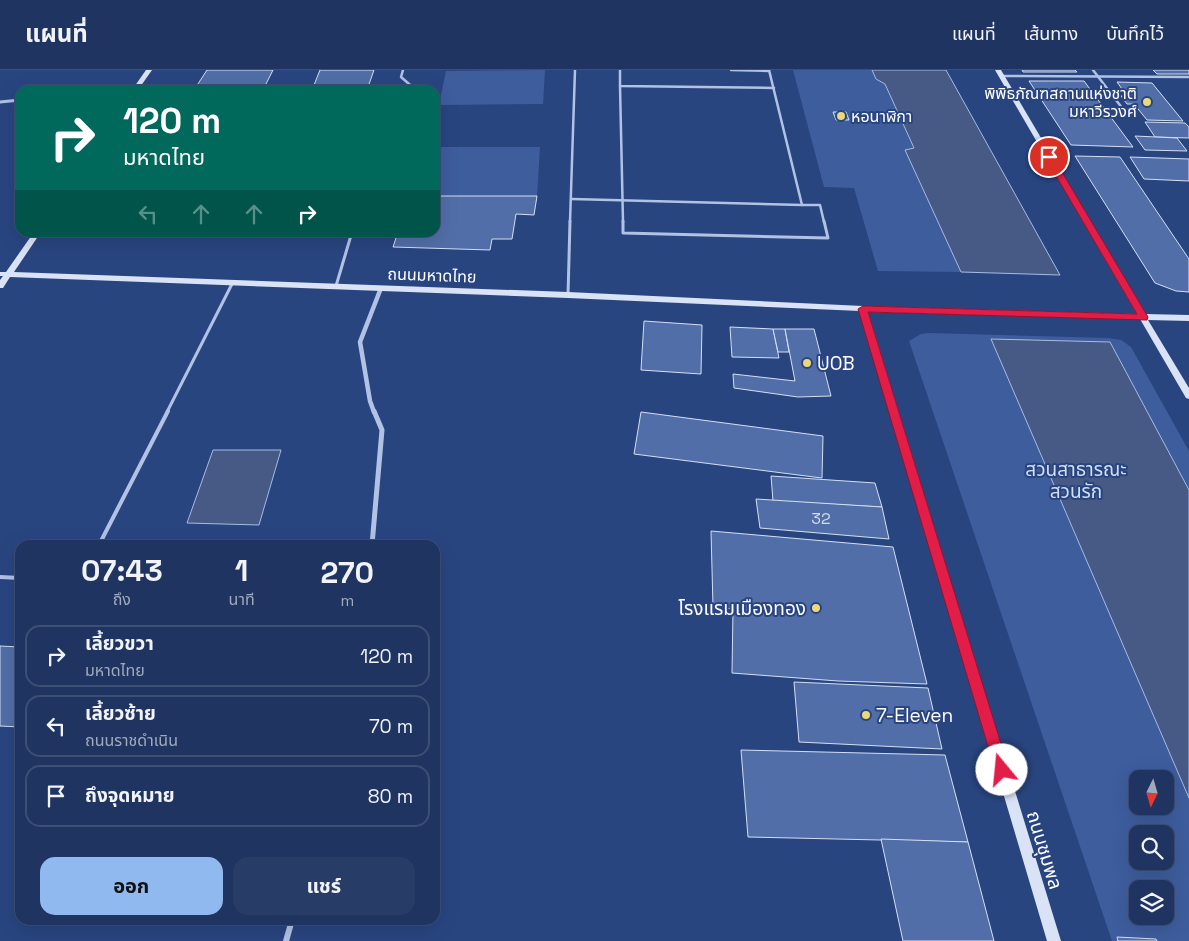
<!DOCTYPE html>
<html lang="th">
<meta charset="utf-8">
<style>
body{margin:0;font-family:"Space Grotesk","Noto Sans Thai",sans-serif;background:#273c66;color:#f1f3f6;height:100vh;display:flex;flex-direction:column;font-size:19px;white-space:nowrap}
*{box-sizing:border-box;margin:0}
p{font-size:16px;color:#a1aabd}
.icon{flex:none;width:28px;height:28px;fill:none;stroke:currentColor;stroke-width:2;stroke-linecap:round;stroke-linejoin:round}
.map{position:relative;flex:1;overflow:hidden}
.drawer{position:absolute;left:15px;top:470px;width:425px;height:385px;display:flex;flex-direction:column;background:#1f3460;border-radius:15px;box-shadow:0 5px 20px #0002,0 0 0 1px #3c4f75}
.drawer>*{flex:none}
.banner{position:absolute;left:15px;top:15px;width:425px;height:152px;border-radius:15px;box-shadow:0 5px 20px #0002,0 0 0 1px #3c4f75;background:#00695c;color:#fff;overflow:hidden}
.needle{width:32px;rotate:185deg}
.buttons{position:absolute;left:1129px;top:700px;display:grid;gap:10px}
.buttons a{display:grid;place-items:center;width:45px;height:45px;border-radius:10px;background:#1f3460;box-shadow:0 5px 20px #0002,0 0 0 1px #3c4f75;font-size:25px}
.pin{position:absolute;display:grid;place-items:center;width:42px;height:42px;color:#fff;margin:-21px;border:2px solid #fff;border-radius:50%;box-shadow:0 1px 5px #0007}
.me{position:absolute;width:55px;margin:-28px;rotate:343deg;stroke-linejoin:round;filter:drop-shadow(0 0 4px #0008)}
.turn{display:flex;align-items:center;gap:18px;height:105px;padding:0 25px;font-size:22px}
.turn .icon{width:65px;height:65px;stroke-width:2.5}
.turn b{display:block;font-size:35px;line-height:42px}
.lanes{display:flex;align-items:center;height:48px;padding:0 25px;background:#0003;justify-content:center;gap:25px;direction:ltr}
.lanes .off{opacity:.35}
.eta{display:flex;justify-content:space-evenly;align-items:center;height:85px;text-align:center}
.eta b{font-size:30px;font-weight:700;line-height:35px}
.button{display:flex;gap:10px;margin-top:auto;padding:10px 25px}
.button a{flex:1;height:58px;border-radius:15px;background:#90b9f0;color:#111;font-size:20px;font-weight:700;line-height:58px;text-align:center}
.button a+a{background:#273c66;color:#f1f3f6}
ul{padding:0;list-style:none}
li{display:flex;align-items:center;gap:15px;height:62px;margin:0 10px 8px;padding:0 15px;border:2px solid #3c4f75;border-radius:15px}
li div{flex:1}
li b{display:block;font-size:19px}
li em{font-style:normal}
header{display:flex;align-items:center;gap:30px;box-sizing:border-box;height:70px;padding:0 25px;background:#1f3460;border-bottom:1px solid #3c4f75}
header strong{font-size:24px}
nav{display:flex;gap:28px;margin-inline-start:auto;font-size:18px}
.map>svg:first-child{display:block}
.green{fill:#3e5d9d;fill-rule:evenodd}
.water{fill:#465a85;stroke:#a6bce5}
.building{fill:#526ea8;stroke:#d4dff4}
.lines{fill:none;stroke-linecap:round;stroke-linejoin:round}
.lane-far2{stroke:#b1c2e5;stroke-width:2.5}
.lane-far1{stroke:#b1c2e5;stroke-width:3}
.lane{stroke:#b1c2e5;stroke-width:4}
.street-far3{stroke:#b1c2e5;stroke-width:3}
.street-far2{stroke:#b1c2e5;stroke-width:4.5}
.street-far1{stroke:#b1c2e5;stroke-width:5}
.street{stroke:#b1c2e5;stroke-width:6}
.secondary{fill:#dae2f5;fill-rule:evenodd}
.route{fill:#e11d48;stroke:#92132f}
.poi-dot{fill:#ecd878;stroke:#294580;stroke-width:2}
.labels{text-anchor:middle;stroke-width:4;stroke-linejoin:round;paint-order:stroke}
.far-poi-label{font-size:16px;fill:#fff;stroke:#294580;text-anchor:end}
.far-street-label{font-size:16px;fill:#fff;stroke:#294580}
.number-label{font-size:16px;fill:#d4dbe9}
.poi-label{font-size:19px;fill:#fff;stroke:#294580;text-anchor:start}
.park-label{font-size:19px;fill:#d4dff4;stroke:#294580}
.street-label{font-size:19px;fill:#fff;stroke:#294580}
</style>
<header>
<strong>แผนที่</strong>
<nav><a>แผนที่</a><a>เส้นทาง</a><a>บันทึกไว้</a></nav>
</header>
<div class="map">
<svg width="1189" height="871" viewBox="0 0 1189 871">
<rect width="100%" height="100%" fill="#294580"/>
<g class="green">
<polygon points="545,0 543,34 439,35 446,1"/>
<polygon points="793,0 872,0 876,9 885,14 914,78 906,80 961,202 878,201 854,118 824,117"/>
<polygon points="435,77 540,77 537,126 435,126"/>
<path d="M929 263 1108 268 1121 270 1131 277 1189 381V871H1112L909 271 921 264ZM1138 709H1165V736H1138ZM1138 764H1165V791H1138ZM1138 819H1165V846H1138Z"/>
</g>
<g class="water">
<polygon points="872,0 946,0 1060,205 961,202 905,80 914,78 885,14 876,9"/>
<polygon points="991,269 1110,272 1189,420 1189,728"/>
<polygon points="213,380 281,380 259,455 187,453"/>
</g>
<g class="building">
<polygon points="207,0 273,0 263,20 194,20"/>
<polygon points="320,0 374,0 367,20 312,20"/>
<polygon points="1022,0 1075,0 1077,2 1023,2"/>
<polygon points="1153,0 1189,0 1189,4 1157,4"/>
<polygon points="1029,11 1084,11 1133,77 1071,75"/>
<polygon points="1117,12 1152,13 1183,51 1147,50 1134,34 1127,34 1121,26 1127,26"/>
<polygon points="833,42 846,42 849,50 836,50"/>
<polygon points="1145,52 1185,53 1189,57 1189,68 1155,67"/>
<polygon points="1135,66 1177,68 1187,81 1145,80"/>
<polygon points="1075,86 1120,87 1189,189 1189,222 1176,221 1155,213"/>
<polygon points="1130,87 1189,89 1189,111 1144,109"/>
<polygon points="435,126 537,126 534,145 516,144 512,169 492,169 490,180 393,177 398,162 435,162"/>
<polygon points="644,251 702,255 701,304 641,300"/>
<polygon points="730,257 773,259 779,288 732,287"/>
<polygon points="773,259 785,259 789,282 778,282"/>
<polygon points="785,259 814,259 831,326 798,327 734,318 733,304 795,311"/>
<polygon points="641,342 823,366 822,408 634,384"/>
<polygon points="771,406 875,413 882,437 773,431"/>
<polygon points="756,429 882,437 889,469 760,458"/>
<polygon points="711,461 893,477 927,614 838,611 732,603 733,539 713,537"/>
<polygon points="0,576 20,577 20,657 0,656"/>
<polygon points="794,612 928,618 942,679 799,672"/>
<polygon points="741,680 945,685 968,772 748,767"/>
<polygon points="881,769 968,772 994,871 903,871"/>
<polygon points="1117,867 1156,869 1157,871 1118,871"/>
</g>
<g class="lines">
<g class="lane-far2">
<polyline points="403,0 401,7 416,20"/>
<polyline points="620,0 620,16 774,18"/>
<polyline points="731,0 769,1"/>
<polyline points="769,0 802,135 820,135 824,152"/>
<polyline points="1093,0 1129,47"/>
<polyline points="1001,6 1189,7"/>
<polyline points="620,16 623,152"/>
<polyline points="572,129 802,135"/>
<polyline points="570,152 575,0"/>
</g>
<g class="lane-far1">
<polyline points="623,151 623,163 828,168 824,151"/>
<polyline points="336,216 352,162"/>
<polyline points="568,225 570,151"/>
<polyline points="167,342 233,212"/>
</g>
<g class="lane">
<polyline points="99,475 168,341"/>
<polyline points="0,507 20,508"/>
</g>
<polyline class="street-far3" points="0,32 20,30"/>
<polyline class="street-far2" points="374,342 370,331 360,272 381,218"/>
<polyline class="street-far1" points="372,475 382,360 374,341"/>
<polyline class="street" points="286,871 292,850"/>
<g class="secondary">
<polygon points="146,0 152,0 138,20 132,20"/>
<polygon points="995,0 1001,0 1145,244 1189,245 1189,251 1148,250 1189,318 1189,329 1186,328 1140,249 868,242 1061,871 1047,871 860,241 568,228 10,207 3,218 0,218 0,210 3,206 0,206 0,202 6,202 34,162 41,162 14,202 568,222 863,236 1137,244"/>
</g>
</g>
<polygon class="route" points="1049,85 1053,87 1148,247 1147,250 868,242 1009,700 1007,705 1002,707 997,705 995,700 858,239 863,236 1137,244 1045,87"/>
<g class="poi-dot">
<circle cx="1147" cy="32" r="5"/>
<circle cx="841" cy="46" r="5"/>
<circle cx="807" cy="293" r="5"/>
<circle cx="816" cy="538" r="5"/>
<circle cx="866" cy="645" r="5"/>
</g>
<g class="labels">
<g class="far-poi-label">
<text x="1137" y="29">พิพิธภัณฑสถานแห่งชาติ<tspan x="1137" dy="18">มหาวีรวงศ์</tspan></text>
<text x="851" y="52" text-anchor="start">หอนาฬิกา</text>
</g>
<g class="far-street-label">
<text transform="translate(432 205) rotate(2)" y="6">ถนนมหาดไทย</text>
</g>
<g class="number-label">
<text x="821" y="454">32</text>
</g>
<g class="poi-label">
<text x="817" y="300">UOB</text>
<text x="806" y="545" text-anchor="end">โรงแรมเมืองทอง</text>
<text x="876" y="652">7-Eleven</text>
</g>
<g class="park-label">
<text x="1076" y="406">สวนสาธารณะ<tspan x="1076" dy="22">สวนรัก</tspan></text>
</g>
<g class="street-label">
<text transform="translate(1045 780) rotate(73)" y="7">ถนนชุมพล</text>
</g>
</g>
</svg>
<div class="buttons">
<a><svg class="needle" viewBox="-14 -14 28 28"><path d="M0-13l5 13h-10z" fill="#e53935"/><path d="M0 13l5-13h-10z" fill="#a1aabd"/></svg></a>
<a><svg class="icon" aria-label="search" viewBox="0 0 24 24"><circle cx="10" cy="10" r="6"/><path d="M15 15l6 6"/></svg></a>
<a><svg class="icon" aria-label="layers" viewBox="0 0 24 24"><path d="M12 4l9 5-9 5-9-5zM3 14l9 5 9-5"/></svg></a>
</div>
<div class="pin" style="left:1049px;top:87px;background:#d93025"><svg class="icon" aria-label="arrive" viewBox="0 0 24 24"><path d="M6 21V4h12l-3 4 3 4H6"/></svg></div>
<svg class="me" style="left:1002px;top:700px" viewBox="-20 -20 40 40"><circle r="19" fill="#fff"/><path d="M0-13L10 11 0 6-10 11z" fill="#e11d48"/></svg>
<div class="banner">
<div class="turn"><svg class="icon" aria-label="right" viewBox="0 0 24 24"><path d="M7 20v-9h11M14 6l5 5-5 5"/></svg><div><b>120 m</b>มหาดไทย</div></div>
<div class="lanes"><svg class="icon off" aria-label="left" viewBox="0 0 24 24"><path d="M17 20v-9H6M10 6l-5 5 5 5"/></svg><svg class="icon off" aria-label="ahead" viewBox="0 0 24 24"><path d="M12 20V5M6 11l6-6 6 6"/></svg><svg class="icon off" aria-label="ahead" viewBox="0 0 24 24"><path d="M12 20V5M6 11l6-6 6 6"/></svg><svg class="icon" aria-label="right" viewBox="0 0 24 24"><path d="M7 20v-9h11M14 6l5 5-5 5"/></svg></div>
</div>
<section class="drawer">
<div class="eta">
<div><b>07:43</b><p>ถึง</p></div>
<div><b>1</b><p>นาที</p></div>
<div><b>270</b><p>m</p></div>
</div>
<ul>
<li><svg class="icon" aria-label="right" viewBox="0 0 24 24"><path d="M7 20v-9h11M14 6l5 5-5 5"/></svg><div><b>เลี้ยวขวา</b><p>มหาดไทย</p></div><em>120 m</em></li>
<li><svg class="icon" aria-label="left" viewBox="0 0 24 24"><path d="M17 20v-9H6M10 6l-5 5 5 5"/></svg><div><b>เลี้ยวซ้าย</b><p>ถนนราชดำเนิน</p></div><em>70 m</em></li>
<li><svg class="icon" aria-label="arrive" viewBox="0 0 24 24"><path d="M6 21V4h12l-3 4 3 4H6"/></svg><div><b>ถึงจุดหมาย</b></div><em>80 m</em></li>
</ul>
<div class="button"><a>ออก</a><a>แชร์</a></div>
</section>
</div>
